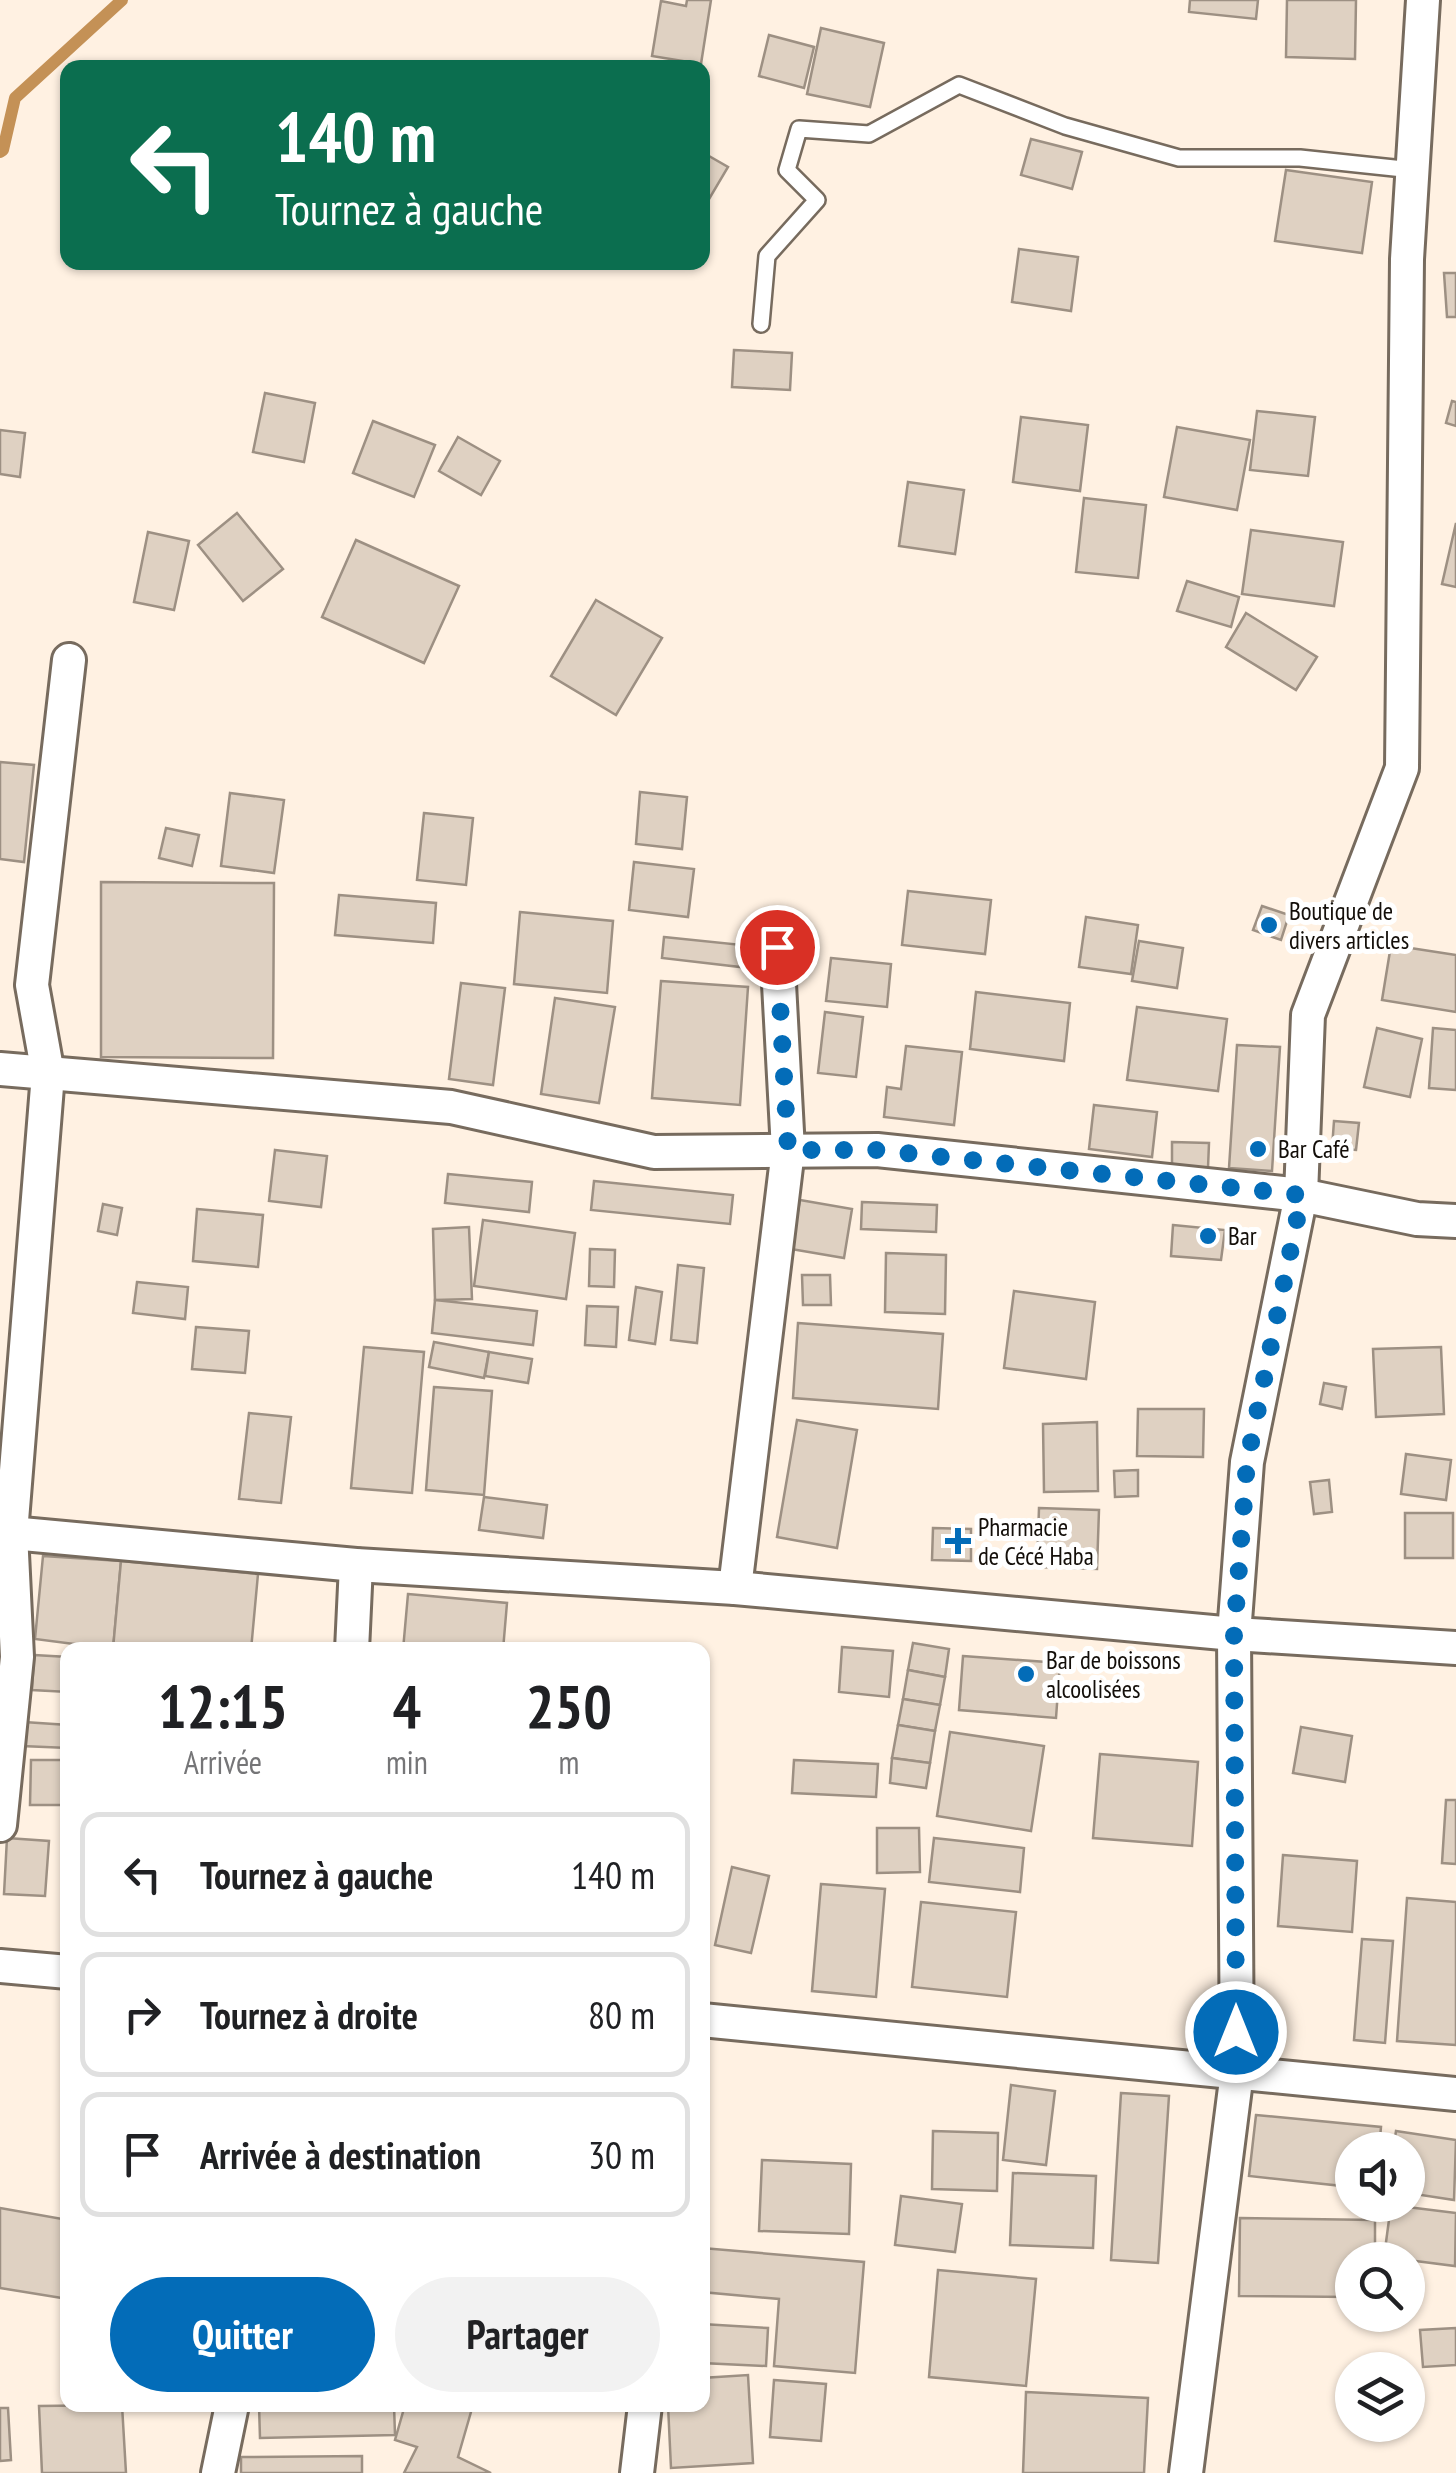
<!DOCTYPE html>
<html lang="fr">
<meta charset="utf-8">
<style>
body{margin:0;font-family:"PT Sans Narrow",sans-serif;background:#f2f2f2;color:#202124;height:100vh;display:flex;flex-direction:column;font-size:38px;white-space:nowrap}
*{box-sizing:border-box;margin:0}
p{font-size:32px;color:#757577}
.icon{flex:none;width:55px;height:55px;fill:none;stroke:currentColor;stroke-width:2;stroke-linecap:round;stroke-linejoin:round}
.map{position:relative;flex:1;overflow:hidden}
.side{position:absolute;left:60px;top:1642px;width:650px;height:770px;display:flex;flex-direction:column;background:#fff;border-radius:20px;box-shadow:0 2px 8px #0004}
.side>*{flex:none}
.top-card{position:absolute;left:60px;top:60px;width:650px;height:210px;border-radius:20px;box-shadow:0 2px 8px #0004;background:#0b6e4f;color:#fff;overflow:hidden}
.controls{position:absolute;left:1335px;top:2132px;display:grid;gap:20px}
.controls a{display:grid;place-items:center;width:90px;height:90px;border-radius:50%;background:#fff;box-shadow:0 2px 8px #0004;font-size:50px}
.pin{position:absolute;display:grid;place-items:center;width:85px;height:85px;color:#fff;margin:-42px;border:5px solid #fff;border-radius:50%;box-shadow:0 2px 10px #0007}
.me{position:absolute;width:110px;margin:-55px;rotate:0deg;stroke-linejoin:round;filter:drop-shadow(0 0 8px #0008)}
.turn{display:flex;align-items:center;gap:35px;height:210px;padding:0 50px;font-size:45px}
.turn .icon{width:130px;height:130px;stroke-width:2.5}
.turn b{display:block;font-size:70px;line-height:85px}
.eta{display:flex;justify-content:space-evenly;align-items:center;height:170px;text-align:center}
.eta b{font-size:60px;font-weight:800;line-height:70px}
.button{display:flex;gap:20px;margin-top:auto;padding:20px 50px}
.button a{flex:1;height:115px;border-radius:60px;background:#036cb8;color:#fff;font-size:40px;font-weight:800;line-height:115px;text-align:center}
.button a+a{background:#f2f2f2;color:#202124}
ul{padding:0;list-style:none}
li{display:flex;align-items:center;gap:30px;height:125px;margin:0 20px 15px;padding:0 30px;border:5px solid #e0e0e0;border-radius:20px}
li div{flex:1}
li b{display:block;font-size:38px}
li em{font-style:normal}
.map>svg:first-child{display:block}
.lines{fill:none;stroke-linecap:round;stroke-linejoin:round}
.stream{stroke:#c49156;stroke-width:12}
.building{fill:#dfd1c2;stroke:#9d9083;stroke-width:2.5}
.service-casing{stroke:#776b5e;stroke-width:20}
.minor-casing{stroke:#776b5e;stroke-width:38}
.service{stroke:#fff;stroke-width:15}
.minor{stroke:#fff;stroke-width:32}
.route{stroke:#036cb8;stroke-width:18;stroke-dasharray:0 32.4}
.poi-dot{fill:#036cb8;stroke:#fff;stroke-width:4}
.labels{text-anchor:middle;stroke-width:10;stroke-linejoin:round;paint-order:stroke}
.poi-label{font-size:25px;fill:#130e09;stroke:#fff;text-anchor:start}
</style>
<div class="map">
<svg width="1456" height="2473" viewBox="0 0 1456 2473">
<rect width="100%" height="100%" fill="#fff1e2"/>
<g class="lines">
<polyline class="stream" points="0,152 3,150 15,98 122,0"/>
</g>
<g class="building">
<polygon points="687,0 711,0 701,64 652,56 661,1 686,6"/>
<polygon points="1190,0 1258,0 1256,19 1189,12"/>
<polygon points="1287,0 1356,0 1355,59 1286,57"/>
<polygon points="821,28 884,43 870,107 807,94"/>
<polygon points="769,35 814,47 804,88 759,76"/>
<polygon points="1031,139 1082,152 1072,189 1021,175"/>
<polygon points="702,152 728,167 702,211"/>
<polygon points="1286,170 1372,182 1362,253 1275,241"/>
<polygon points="1019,249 1078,257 1071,311 1012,302"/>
<polygon points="1444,273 1456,273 1456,317 1447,317"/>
<polygon points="734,350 792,353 790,390 732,387"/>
<polygon points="265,393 315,403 304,462 253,452"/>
<polygon points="1452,401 1456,402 1456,426 1446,423"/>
<polygon points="1257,411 1315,417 1308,476 1250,470"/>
<polygon points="1021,417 1088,425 1080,491 1013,482"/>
<polygon points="373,421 435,445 414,497 353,473"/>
<polygon points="1177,427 1250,440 1237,510 1164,497"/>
<polygon points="0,430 25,433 20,477 0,474"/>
<polygon points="458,437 500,461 481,495 439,471"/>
<polygon points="908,482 964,490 955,554 899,546"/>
<polygon points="1084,498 1146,505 1138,578 1076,572"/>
<polygon points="237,513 283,569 243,601 198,545"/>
<polygon points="1456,523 1456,587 1442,584"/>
<polygon points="1251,530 1343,542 1334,606 1242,594"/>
<polygon points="148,532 189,541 174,610 134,602"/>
<polygon points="356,540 459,586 424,663 322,617"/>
<polygon points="1187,581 1239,597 1231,627 1177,611"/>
<polygon points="596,600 662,638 616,715 551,676"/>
<polygon points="1246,613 1317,657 1296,690 1226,647"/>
<polygon points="0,762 34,765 24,862 0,859"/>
<polygon points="640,792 687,797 682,849 636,844"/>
<polygon points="230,793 284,800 274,873 221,866"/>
<polygon points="424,813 473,818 466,885 417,880"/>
<polygon points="166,828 199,835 192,866 159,858"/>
<polygon points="634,862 694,869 688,917 629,910"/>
<polygon points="101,882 274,883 273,1058 101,1057"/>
<polygon points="908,891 991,900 985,954 902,945"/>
<polygon points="339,895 436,903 433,943 335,935"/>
<polygon points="1262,906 1289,915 1281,940 1253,930"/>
<polygon points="520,912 613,921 607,993 514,984"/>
<polygon points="1086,917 1138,925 1131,974 1079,967"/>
<polygon points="664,937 752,946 749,968 662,958"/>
<polygon points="1139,941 1183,948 1177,988 1132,981"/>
<polygon points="1391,945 1456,955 1456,1012 1382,1000"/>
<polygon points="831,958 891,964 887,1007 826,1001"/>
<polygon points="661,981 748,987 740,1105 652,1098"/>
<polygon points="461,983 505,988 493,1085 449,1079"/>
<polygon points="976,992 1070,1003 1064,1061 970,1049"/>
<polygon points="555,998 615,1007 599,1103 541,1094"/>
<polygon points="1137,1007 1227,1019 1218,1091 1127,1080"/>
<polygon points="825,1012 863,1017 856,1077 818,1073"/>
<polygon points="1377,1028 1422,1039 1410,1097 1364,1087"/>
<polygon points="1433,1028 1456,1030 1456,1090 1429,1088"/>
<polygon points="1237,1045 1280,1047 1272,1171 1229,1168"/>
<polygon points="906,1046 962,1052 954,1125 884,1117 887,1087 901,1089"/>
<polygon points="1094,1105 1157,1112 1152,1157 1089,1149"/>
<polygon points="1334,1121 1359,1123 1356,1150 1332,1148"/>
<polygon points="1172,1142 1209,1143 1208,1168 1172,1168"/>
<polygon points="275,1150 327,1156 321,1207 269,1201"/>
<polygon points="448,1174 532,1182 529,1212 445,1203"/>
<polygon points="594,1181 733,1195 730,1224 591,1210"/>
<polygon points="800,1200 852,1209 844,1258 791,1249"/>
<polygon points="862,1202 937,1205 936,1232 861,1229"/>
<polygon points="103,1204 122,1208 117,1235 98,1231"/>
<polygon points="197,1209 263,1215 258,1267 193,1261"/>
<polygon points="483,1220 575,1233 566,1299 474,1286"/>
<polygon points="1173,1225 1225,1230 1221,1260 1171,1256"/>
<polygon points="469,1227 472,1299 435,1300 433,1229"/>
<polygon points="590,1249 615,1250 614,1287 589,1286"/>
<polygon points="886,1253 946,1255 945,1314 885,1312"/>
<polygon points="678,1265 704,1268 697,1343 671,1340"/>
<polygon points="802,1275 830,1275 831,1305 803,1305"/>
<polygon points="137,1282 188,1287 185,1319 133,1313"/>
<polygon points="636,1287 662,1292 655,1344 629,1340"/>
<polygon points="1014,1291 1095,1302 1086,1379 1004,1368"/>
<polygon points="435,1300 537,1311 533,1345 432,1333"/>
<polygon points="587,1306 618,1307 616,1347 585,1345"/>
<polygon points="798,1323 943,1334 938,1409 793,1398"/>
<polygon points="196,1327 249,1331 245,1373 192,1369"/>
<polygon points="434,1342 489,1352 484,1378 429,1367"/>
<polygon points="364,1347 424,1352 412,1493 351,1488"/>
<polygon points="1441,1347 1444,1414 1376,1417 1373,1349"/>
<polygon points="489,1352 532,1359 528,1383 485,1376"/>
<polygon points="1324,1383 1346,1387 1342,1409 1320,1404"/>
<polygon points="434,1387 492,1391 484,1495 426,1490"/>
<polygon points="1138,1409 1204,1409 1203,1457 1137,1456"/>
<polygon points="249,1413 291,1417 281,1503 239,1499"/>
<polygon points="797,1420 857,1430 837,1548 777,1537"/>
<polygon points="1097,1422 1098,1491 1044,1492 1043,1424"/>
<polygon points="1406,1454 1451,1460 1446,1500 1401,1494"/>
<polygon points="1138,1470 1138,1496 1115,1497 1114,1471"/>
<polygon points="1329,1480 1332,1512 1314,1514 1310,1482"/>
<polygon points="484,1497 547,1505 543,1538 479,1530"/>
<polygon points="1039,1508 1099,1510 1097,1569 1037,1567"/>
<rect x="1405" y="1513" width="48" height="45"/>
<polygon points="933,1528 971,1529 971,1561 932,1560"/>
<polygon points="43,1556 121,1561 113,1649 35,1639"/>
<polygon points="121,1561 258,1574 251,1650 113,1649"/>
<polygon points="408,1594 507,1603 503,1650 403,1650"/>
<polygon points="913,1643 949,1649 945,1677 908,1670"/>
<polygon points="842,1647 893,1651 889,1697 839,1692"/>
<polygon points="34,1655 68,1657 68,1692 32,1690"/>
<polygon points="963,1656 1060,1663 1056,1718 959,1710"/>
<polygon points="908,1670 945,1677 940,1705 903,1699"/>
<polygon points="903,1699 940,1705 935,1731 898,1725"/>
<polygon points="24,1722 68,1725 68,1748 22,1746"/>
<polygon points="898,1725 935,1731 930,1763 892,1758"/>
<polygon points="1301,1727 1352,1736 1345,1782 1293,1773"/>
<polygon points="950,1732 1044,1746 1031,1831 937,1816"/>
<polygon points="1100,1754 1198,1762 1192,1846 1093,1838"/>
<polygon points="892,1758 930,1763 926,1788 890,1783"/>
<polygon points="31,1760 68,1760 68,1805 30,1805"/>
<polygon points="794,1760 878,1764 876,1797 792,1793"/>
<polygon points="1446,1800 1456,1800 1456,1864 1442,1863"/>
<polygon points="877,1828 919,1828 920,1872 877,1873"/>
<polygon points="7,1838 49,1841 45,1896 4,1894"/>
<polygon points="934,1838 1024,1848 1020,1892 929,1882"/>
<polygon points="1283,1855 1357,1861 1352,1932 1278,1926"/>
<polygon points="732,1867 769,1876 751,1953 715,1945"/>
<polygon points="821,1884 885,1889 876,1997 812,1991"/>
<polygon points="1407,1898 1456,1902 1456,2045 1397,2041"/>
<polygon points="921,1902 1016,1912 1007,1997 912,1987"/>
<polygon points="1362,1939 1393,1941 1385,2043 1354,2040"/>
<polygon points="1011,2085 1055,2091 1046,2165 1003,2160"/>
<polygon points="1121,2093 1169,2096 1158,2263 1111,2260"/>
<polygon points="1256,2115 1381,2127 1379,2150 1352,2150 1352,2187 1249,2176"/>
<polygon points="933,2131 998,2133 997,2191 932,2189"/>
<polygon points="1396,2131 1456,2140 1454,2200 1408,2193 1408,2150 1393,2150"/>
<polygon points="762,2160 851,2164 849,2234 759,2231"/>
<polygon points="1013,2173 1096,2176 1093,2248 1010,2245"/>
<polygon points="901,2196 962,2204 955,2252 895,2245"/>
<polygon points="1391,2205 1456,2213 1455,2266 1384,2257"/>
<polygon points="0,2208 68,2220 68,2299 0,2288"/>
<polygon points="1240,2218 1375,2220 1375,2260 1352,2260 1352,2297 1239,2296"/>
<polygon points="702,2248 864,2262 855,2373 774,2366 779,2299 702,2292"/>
<polygon points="938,2270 1036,2279 1026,2386 929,2377"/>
<polygon points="702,2324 768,2328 766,2366 702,2363"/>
<polygon points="1456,2328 1456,2365 1423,2367 1420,2330"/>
<polygon points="748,2375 753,2463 671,2468 668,2405 702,2405 702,2378"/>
<polygon points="774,2380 826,2384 821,2441 770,2437"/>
<polygon points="1026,2392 1148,2398 1144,2473 1023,2473"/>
<polygon points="122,2405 126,2473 42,2473 39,2406"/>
<polygon points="259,2405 394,2405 395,2435 260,2438"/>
<polygon points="405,2405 473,2405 458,2457 491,2473 404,2473 417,2447 395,2440"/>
<polygon points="0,2408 8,2408 11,2460 0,2461"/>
<polygon points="362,2456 362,2473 241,2473 241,2457"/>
</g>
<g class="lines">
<g class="service-casing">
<polyline id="service" points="761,324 767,256 817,200 787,170 799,129 869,134 959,85 1065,126 1179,158 1300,158 1413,170"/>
</g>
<g class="minor-casing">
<g id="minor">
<polyline points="0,1069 451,1107 654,1152 877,1150 1301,1195 1417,1219 1456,1221"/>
<polyline points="0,1532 356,1565 735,1588 1234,1634 1456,1648"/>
<polyline points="735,1588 788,1150 777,947"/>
<polyline points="352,1650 356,1565"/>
<polyline points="0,1825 17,1657 11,1533 48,1074 32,985 69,660"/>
<polyline points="0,1966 68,1972"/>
<polyline points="702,2020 1456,2094"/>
<polyline points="218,2473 232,2405"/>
<polyline points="637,2473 645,2405"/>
<polyline points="1186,2473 1237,2072 1234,1634 1247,1462 1301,1195 1308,1015 1402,768 1407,259 1423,0"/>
</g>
</g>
<use href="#service" class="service"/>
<use href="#minor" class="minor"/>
</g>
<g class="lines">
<polyline class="route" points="777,947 788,1150 877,1150 1302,1195 1247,1462 1234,1634 1236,2032"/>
</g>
<g class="poi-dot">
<circle cx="1269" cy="925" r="10"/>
<circle cx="1258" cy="1149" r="10"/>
<circle cx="1208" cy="1236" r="10"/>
<path d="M953 1526h10v10h10v10h-10v10h-10v-10h-10v-10h10z"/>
<circle cx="1026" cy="1674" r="10"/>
</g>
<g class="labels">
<g class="poi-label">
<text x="1289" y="920">Boutique de<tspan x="1289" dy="29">divers articles</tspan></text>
<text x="1278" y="1158">Bar Café</text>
<text x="1228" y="1245">Bar</text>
<text x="978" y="1536">Pharmacie<tspan x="978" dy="29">de Cécé Haba</tspan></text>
<text x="1046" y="1669">Bar de boissons<tspan x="1046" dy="29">alcoolisées</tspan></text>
</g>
</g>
</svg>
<div class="controls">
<a><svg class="icon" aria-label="sound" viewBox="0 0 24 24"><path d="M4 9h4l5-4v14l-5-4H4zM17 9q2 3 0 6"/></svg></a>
<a><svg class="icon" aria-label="search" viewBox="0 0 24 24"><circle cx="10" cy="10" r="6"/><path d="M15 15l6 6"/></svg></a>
<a><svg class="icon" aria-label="layers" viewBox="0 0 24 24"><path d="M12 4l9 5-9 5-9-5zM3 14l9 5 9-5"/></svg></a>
</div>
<div class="pin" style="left:777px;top:947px;background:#d93025"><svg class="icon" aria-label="arrive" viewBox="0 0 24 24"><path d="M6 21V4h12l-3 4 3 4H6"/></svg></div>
<svg class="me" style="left:1236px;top:2032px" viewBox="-20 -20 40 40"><circle r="17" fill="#036cb8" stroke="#fff" stroke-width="3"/><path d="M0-11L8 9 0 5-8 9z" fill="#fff"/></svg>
<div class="top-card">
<div class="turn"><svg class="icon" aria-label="left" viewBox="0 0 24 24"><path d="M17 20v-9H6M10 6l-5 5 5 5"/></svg><div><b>140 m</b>Tournez à gauche</div></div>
</div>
<section class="side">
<div class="eta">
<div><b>12:15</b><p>Arrivée</p></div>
<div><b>4</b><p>min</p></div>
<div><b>250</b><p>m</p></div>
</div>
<ul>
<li><svg class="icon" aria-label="left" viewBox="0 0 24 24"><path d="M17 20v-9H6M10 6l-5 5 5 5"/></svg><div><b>Tournez à gauche</b></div><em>140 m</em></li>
<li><svg class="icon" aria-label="right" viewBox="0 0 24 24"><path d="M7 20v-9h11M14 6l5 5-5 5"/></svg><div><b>Tournez à droite</b></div><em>80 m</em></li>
<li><svg class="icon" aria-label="arrive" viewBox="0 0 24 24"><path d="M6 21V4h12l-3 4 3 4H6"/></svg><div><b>Arrivée à destination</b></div><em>30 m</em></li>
</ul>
<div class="button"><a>Quitter</a><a>Partager</a></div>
</section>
</div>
